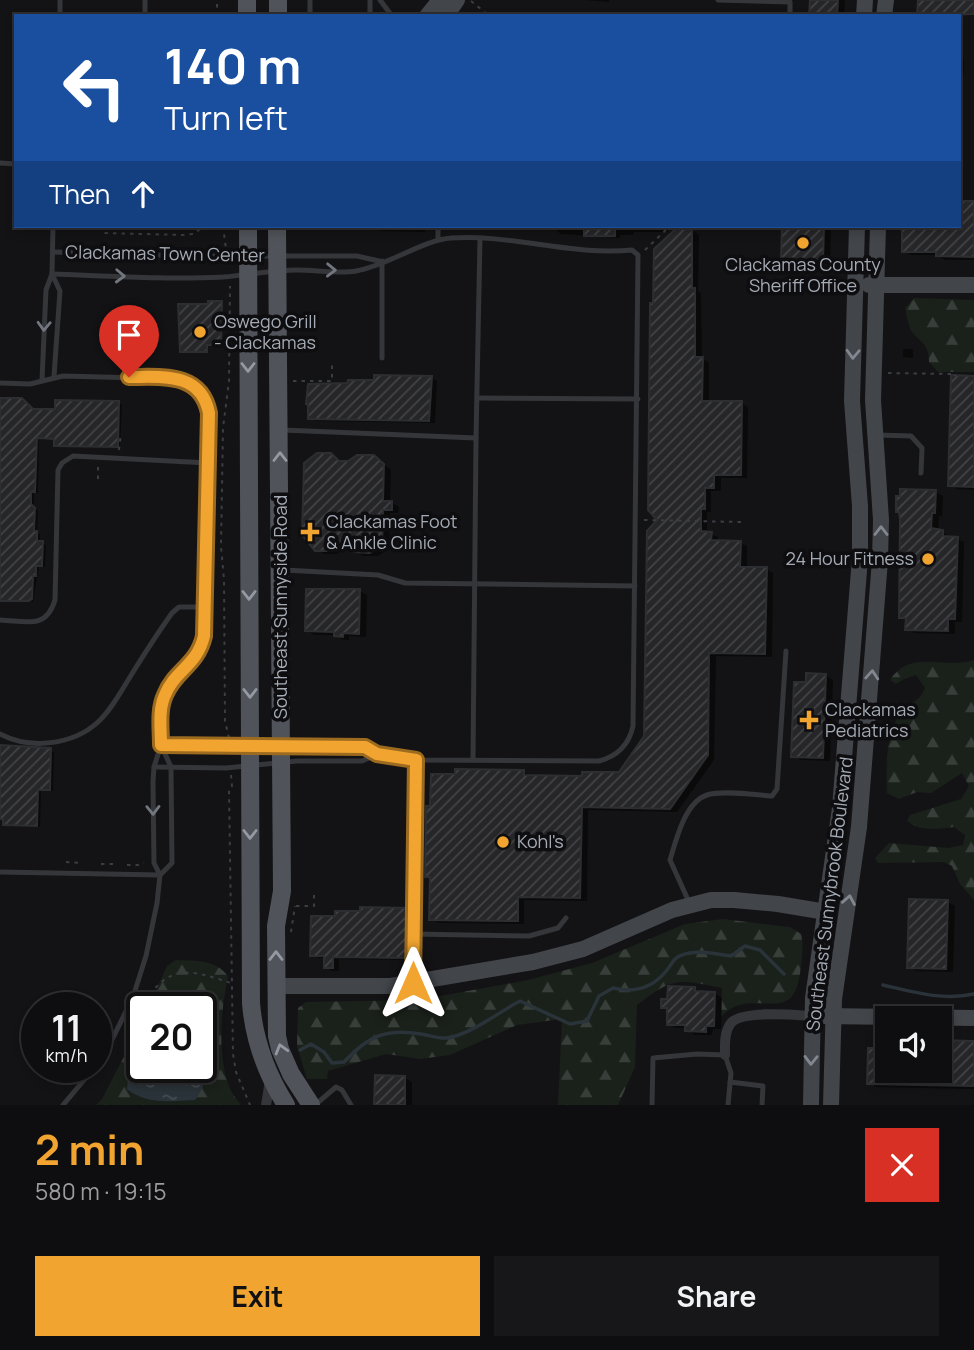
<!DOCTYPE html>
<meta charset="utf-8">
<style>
body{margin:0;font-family:Manrope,sans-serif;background:#171719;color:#f1f3f6;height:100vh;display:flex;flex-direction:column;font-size:26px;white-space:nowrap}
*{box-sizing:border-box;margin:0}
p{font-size:23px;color:#9b9c9f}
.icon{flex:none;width:38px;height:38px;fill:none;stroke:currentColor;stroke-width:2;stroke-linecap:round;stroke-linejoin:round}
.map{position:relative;height:1105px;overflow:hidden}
.sheet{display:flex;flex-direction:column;background:#0e0e10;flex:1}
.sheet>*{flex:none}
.top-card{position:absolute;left:14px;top:14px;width:947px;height:214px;border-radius:0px;box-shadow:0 4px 10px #0003,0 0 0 2px #2e2e30;background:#1a4fa0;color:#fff;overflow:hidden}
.buttons{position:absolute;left:875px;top:1006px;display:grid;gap:14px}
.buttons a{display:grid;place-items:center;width:77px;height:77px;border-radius:0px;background:#0e0e10;box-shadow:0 4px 10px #0003,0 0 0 2px #2e2e30;font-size:35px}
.speed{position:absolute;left:21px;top:992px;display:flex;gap:14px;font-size:35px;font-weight:700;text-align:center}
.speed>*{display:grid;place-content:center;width:91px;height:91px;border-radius:50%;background:#0e0e10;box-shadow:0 4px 10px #0003,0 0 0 2px #2e2e30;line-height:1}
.speed small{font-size:18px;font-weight:400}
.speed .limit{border:4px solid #111;border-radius:10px;background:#fff;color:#111}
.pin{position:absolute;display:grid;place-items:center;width:60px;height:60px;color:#fff;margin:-72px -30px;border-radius:50% 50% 50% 0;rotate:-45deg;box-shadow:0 0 7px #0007}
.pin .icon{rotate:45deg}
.me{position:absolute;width:77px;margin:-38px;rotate:0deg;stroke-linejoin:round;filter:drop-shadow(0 0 5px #0008)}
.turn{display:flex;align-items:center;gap:24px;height:147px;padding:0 35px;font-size:32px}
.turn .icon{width:91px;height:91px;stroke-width:2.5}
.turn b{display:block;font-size:49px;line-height:60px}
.then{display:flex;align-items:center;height:66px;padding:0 35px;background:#0003;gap:14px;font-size:26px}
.round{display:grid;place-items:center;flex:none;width:74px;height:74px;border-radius:0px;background:#171719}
.overview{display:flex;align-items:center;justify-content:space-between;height:119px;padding:0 35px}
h1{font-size:42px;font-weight:700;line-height:52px;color:#f1a530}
.action{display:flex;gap:14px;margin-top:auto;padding:14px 35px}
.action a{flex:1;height:80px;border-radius:0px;background:#f1a530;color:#111;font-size:28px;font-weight:700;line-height:80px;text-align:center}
.action a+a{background:#171719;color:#f1f3f6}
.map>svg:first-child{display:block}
.forest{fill:url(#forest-firs)}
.water{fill:url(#water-ripples)}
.shadow{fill:#0007}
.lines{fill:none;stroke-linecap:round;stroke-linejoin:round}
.stream{stroke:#2a3339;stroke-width:3.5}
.building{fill:url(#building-hatch);stroke:#2d2e31;stroke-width:2}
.path{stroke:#3a3d41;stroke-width:2;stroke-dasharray:3.5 5;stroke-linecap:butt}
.lane{stroke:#34363a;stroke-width:5}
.street{stroke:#34363a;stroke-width:10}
.secondary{stroke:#42454a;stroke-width:16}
.primary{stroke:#505359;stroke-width:18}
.oneway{stroke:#72767e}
.oneway2{stroke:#828790}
.oneway3{stroke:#9499a3}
.route-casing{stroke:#9d6b1f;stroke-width:18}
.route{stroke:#f1a530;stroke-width:12}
.poi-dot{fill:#f1a530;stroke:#0e0e10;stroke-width:2.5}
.labels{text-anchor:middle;stroke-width:7;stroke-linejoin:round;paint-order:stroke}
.street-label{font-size:18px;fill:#a5abb5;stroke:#0e0e10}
.poi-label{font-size:18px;fill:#a5abb5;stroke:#0e0e10;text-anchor:start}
</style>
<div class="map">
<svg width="974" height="1105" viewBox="0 0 974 1105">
<defs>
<pattern id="forest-firs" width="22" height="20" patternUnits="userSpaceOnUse" patternTransform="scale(1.75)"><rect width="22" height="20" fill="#1a201a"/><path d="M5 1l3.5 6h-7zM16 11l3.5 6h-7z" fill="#383e39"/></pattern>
<pattern id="water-ripples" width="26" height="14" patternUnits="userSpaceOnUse" patternTransform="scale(1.75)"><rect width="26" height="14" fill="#2a3339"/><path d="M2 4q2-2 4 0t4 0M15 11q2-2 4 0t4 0" fill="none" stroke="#464e53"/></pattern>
<pattern id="building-hatch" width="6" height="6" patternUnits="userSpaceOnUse" patternTransform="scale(1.75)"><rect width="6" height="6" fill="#262629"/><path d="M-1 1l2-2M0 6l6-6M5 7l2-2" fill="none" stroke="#424346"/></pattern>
</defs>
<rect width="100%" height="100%" fill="#131315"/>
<g class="forest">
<path d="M914 298 974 300V372H938L929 362C929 345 922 343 912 332 908 326 907 316 905 308Z"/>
<path d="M974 660V900L960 884 952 866 944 862 878 863 875 858 889 843 948 848 963 845 965 835 954 827C938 829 920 832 907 821L910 815 961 799 969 786 962 773 931 793 917 792 899 799 887 793C886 767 885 733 902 711 911 701 919 703 925 688L916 675 904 679 896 684 890 680C911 648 944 670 974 660Z"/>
<path d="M723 919 790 927 801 934C804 947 802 959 800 973 793 1030 750 983 721 1017L722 988C677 979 674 977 637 1005L635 1067 618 1105H558L562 1019 517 1025 450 1055 420 1059 386 1054 328 1071 327 1079H307L297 1046 298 1008 306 1002 418 1000 528 980 592 963 685 924Z"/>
<path d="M176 960C196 961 215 959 228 976 221 1010 217 1053 229 1086 231 1093 237 1099 241 1105H96L102 1099 142 1022V1068H201V1008H148L167 966Z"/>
</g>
<path class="water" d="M187 993H202L209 999C213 1026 213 1079 195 1100 171 1101 147 1105 127 1089L128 1080 142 1050V1068H201V1008H162L166 1000Z"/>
<g class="shadow">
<polygon points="584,0 609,0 609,2"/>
<polygon points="811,0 845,0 844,16 811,16"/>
<polygon points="360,13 364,16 318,16 318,14"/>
<polygon points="959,46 964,61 964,74 962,74 960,81"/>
<polygon points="959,202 974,203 974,260 945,260 937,255 911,255 904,251 904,226 959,226"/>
<polygon points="121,226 193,226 193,230 122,228"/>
<polygon points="311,226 425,226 425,232 380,231 373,227"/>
<polygon points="503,226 671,226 667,232 634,232 633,235 620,235 620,238 561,234 555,229 508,230"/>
<polygon points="784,226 831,226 830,264 790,263 783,258"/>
<polygon points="687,227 699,235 698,291 701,293 702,358 709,363 709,403 741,403 748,407 747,478 721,478 721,491 711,491 711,512 707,512 707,533 718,537 718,542 740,543 747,546 747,569 766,569 773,573 772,657 716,656 714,760 677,812 588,810 587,901 524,900 524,924 438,923 431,919 432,879 427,876 524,772 530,776 584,778 620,774 646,736 659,519 655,305"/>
<polygon points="903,349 913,349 913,358 903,357"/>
<polygon points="432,378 437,381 435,423 315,421 309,418"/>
<polygon points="974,378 974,490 957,489 950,485"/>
<polygon points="0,399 34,411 57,411 118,403 122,405 120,448 59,446 56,445 56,440 39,439 38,493 34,492 34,507 38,511 37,533 40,534 40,543 46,545 45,567 39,566 33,602 0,601"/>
<polygon points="331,455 342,463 374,457 391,470 390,502 399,507 398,513 390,513 389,548 378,556 363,556 351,547 345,547 337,554 324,554 316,549"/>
<polygon points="935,492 943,496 942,516 939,516 938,531 964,542 962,622 955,622 955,634 914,633 907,629 907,621 900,617"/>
<polygon points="359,591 367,595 366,637 349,636 349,640 343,640 335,635 314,635 307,630"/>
<polygon points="826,676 833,680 830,761 801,760 793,756 807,684"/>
<polygon points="0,747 54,752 53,791 41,790 40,827 8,826 5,824 5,820 0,819"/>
<polygon points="947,902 955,906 953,972 916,971 909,967"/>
<polygon points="407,910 413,913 412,960 339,959 339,971 332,971 326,967 326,958 318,958 312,955 336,918"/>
<polygon points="695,989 702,993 715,993 722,998 721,1029 713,1029 712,1035 694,1035 687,1028 676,1028 668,1024 669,1010 663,1007"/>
<polygon points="940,1042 974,1042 974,1089 876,1087 869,1083 870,1050 887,1050 887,1071 940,1071"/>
<polygon points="405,1078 412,1082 412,1105 376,1105"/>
</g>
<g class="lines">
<g class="stream">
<path d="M883 985C913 992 944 1001 974 994"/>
<path d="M300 1050 311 1044 324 1052 332 1063 344 1062C368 1036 386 1028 421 1034 429 1035 439 1039 447 1038 472 1034 497 1013 520 1001L570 1024 587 1021 599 996 613 988C634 993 653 988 667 970 672 964 673 958 682 955 696 949 716 954 731 956L745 946 760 950 784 974"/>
</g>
</g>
<g class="building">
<polygon points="810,0 838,0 837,16 809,16"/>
<polygon points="918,0 974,0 974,14 917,16"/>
<polygon points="959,201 974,201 974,257 936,256 936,252 902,252 902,226 959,226"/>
<rect x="584" y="226" width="31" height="10"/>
<polygon points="679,226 688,226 689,229 692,229 692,288 695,288 695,357 703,357 702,401 742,401 741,475 714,475 714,488 705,488 705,509 701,509 701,531 712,532 711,540 741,541 740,567 767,567 765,654 709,653 708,755 670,809 582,807 580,898 518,897 518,921 429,920 430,877 425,877 426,806 430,806 431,774 455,774 455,769 524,770 524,775 582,776 582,772 619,772 644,736 647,531 657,520 648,510 650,303 653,303 654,249"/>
<polygon points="782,226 824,226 823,261 781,259"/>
<polygon points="208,301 222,301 221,345 207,345 207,352 180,352 178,304 208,304"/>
<polygon points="374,375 432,376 429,421 308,419 308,405 306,404 308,384 347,383 348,380 374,380"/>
<polygon points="951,375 974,376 974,487 948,486"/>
<polygon points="0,398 22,398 33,409 55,409 55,400 119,401 118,447 54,446 54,439 37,438 35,492 31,492 31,504 35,508 34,531 37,531 37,541 43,541 42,566 36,566 36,576 33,576 32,599 29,601 0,601"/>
<polygon points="317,453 331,453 339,461 348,461 357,455 374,455 384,464 383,501 392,501 392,510 383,510 382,544 370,553 353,552 346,544 337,543 330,551 315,551 302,535 304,463"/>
<polygon points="900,489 936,490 935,513 932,513 931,528 943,530 943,536 958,537 955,619 948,619 948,631 905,630 906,618 899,618 900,520 899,512 896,512 896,496 900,496"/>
<polygon points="306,589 360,589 359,634 343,633 343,637 334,636 334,632 305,631"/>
<polygon points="806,673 826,674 823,758 791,757 794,682 806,682"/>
<polygon points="0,745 51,748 50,790 38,790 37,826 3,825 3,819 0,819"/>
<polygon points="909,899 948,900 946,969 907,968"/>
<polygon points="360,907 407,908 407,958 333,957 333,968 324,968 324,956 310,956 311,916 335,916 335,911 360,911"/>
<polygon points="668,986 695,987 695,991 715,992 714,1026 706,1026 706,1032 685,1031 685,1025 667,1025 667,1008 661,1008 661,999 667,999"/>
<polygon points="940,1040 974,1041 974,1086 867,1084 868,1048 887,1048 887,1071 940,1071"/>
<polygon points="375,1075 405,1076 405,1105 374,1105"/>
</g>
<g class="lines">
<g class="path">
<polyline points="471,1 487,14"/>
<polyline points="217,16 217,0"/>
<polyline points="103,226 103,233 183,235 193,234 205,226"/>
<polyline points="223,226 226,249"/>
<polyline points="645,250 670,226"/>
<polyline points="888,373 955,374 955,376"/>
<polyline points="293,381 332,381 332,364"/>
<polyline points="119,450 121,433"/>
<polyline points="98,479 98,466"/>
<polyline points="644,520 742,522"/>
<polyline points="229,738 225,721 224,579 221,547 223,428 229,381 230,286"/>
<polyline points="231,775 232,786 229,789 233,1054 236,1072 250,1105"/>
<polyline points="66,862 80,863"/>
<polyline points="101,864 113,864"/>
<polyline points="127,865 138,865 144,863"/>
<polyline points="296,906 314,906 314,892"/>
<polyline points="291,932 295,906"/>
<path d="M141 996C151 995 156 986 164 980 184 965 211 977 231 983"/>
</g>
<g class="lane">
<polyline points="380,0 392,16"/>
<polyline points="718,0 790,2 790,16"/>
<polyline points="60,16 60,0"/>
<polyline points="145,16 145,0"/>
<polyline points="310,16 310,0"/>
<polyline points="370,16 370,0"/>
<polyline points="0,163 16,164"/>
<polyline points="438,239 438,226"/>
<polyline points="53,252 188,256 357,256 379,261"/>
<path d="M52 274C109 276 166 280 223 277 248 275 272 270 297 270 316 270 337 274 356 271 387 266 423 240 451 238 512 234 571 256 632 250L638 255 633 726C629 745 618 756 599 761L416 760 378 754 365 747 161 745"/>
<polyline points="52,274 60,291 54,376"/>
<polyline points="382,358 382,261"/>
<polyline points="42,380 46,290 52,274 53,226"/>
<path d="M0 383 30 384 63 376 178 379C197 386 205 393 209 413L204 636 200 650 195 659 170 685 163 697 161 714V745L154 767 153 782 154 863 160 875 157 903 146 956 133 997 105 1054 96 1065"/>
<polyline points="477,398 638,399"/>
<polyline points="283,430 476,438 480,239"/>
<polyline points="877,435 911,436 922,448 921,473"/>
<polyline points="284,570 378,575 405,583 635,586"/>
<path d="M0 620C26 621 46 630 55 600L58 470 62 463 73 456 209 463"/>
<path d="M0 734C30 750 73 745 98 722 111 710 120 693 130 677 143 656 157 634 172 613L179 607H204"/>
<polyline points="473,760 476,438"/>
<polyline points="154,767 226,768 297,761 362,761 378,754"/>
<polyline points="0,872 160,875"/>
<polyline points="160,875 172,863 171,767 161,745"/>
<path d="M689 902 670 860C676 840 685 802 707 795 722 790 755 795 772 796L777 789 786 651"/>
<polyline points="413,934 529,936 558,928 566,918"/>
<polyline points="413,980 416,760"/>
<polyline points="730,1082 763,1086 762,1105"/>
<polyline points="63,1105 94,1068"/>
<polyline points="315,1105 336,1087 342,1090 351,1105"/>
<polyline points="652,1105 653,1058 697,1054 725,1055 731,1073 728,1105"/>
</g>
<g class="street">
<path d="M725 1055C725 1045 724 1032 731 1023 742 1010 795 1015 812 1016"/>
<polyline points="266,1105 270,1080"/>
</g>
<g class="secondary">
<polyline points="427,16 440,0"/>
<polyline points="446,16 457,0"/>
<polyline points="864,16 865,0"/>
<polyline points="884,16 886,0"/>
<polyline points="869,285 974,285"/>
<polyline points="276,986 391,986 533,962 583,949 672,910 711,900 734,900 778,904 826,912"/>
<polyline points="822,1016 974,1018"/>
<polyline points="811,1105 813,998 840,808 860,558 860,506 852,401 857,226"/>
<polyline points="831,1105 834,999 859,827 880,560 881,520 873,400 878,226"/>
</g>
<g class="primary">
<polyline points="247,16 247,0"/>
<polyline points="278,16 278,0"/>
<path d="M248 226 251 1003C254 1041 266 1073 286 1105"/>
<polyline points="277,226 282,891 276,926 277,1036 280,1049 291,1074 311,1105"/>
</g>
</g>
<defs><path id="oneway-chevron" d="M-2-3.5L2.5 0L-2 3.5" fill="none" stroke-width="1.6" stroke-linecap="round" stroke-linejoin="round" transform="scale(1.75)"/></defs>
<g class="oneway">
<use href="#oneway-chevron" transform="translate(331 270) rotate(1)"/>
<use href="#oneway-chevron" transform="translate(120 276) rotate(2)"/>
<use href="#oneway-chevron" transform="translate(44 326) rotate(92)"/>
<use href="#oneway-chevron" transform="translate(153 810) rotate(89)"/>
</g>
<g class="oneway2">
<use href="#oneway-chevron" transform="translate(853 354) rotate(92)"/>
<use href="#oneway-chevron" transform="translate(881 531) rotate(-90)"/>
<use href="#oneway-chevron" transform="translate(872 675) rotate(-86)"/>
<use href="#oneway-chevron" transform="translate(849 900) rotate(-80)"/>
<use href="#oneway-chevron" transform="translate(811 1060) rotate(91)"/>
</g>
<g class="oneway3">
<use href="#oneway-chevron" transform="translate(248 367) rotate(90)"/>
<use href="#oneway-chevron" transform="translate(280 457) rotate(-90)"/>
<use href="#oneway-chevron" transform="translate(249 595) rotate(90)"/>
<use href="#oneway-chevron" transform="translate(250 693) rotate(90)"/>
<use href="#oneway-chevron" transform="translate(250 834) rotate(90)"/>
<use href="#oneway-chevron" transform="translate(276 956) rotate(-90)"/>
<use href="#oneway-chevron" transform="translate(281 1049) rotate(-106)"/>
</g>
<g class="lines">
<g class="route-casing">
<path id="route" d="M129 377C163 377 201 372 209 413L204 636C197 666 175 670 165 695 158 710 161 729 161 745L365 747 377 754 416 760 413 983"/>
</g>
<use href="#route" class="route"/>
</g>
<g class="poi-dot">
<circle cx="803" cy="243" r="7"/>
<circle cx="200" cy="332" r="7"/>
<path d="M306.5 521.5h7v7h7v7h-7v7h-7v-7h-7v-7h7z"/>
<circle cx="928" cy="559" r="7"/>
<path d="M805.5 709.5h7v7h7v7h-7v7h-7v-7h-7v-7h7z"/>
<circle cx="503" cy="842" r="7"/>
</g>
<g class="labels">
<g class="street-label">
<text transform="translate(165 254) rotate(1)" y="6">Clackamas Town Center</text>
<text transform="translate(281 607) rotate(-90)" y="6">Southeast Sunnyside Road</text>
<text transform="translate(830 894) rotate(-83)" y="6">Southeast Sunnybrook Boulevard</text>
</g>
<g class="poi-label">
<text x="803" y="271" text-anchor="middle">Clackamas County<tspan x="803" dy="21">Sheriff Office</tspan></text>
<text x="214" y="328">Oswego Grill<tspan x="214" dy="21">- Clackamas</tspan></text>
<text x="326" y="528">Clackamas Foot<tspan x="326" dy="21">&amp; Ankle Clinic</tspan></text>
<text x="914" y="565" text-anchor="end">24 Hour Fitness</text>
<text x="825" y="716">Clackamas<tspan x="825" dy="21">Pediatrics</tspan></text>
<text x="517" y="848">Kohl's</text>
</g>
</g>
</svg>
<div class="buttons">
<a><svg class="icon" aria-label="sound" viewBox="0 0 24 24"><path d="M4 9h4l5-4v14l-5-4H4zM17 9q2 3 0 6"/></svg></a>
</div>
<div class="speed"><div>11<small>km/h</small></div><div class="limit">20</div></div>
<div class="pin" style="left:129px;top:377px;background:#d93025"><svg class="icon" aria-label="arrive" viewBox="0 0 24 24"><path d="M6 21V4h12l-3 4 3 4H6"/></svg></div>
<svg class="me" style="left:413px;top:983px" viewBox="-20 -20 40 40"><path d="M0-17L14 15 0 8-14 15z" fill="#f1a530" stroke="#fff" stroke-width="4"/></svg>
<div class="top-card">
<div class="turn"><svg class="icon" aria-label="left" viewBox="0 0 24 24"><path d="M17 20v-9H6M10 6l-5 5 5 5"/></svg><div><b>140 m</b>Turn left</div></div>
<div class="then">Then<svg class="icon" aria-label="ahead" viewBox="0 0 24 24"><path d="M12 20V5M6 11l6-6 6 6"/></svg></div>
</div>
</div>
<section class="sheet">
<div class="overview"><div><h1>2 min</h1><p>580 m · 19:15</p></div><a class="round" style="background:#d93025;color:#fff"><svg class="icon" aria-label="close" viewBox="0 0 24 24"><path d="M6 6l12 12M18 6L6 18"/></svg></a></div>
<div class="action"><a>Exit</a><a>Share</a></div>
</section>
